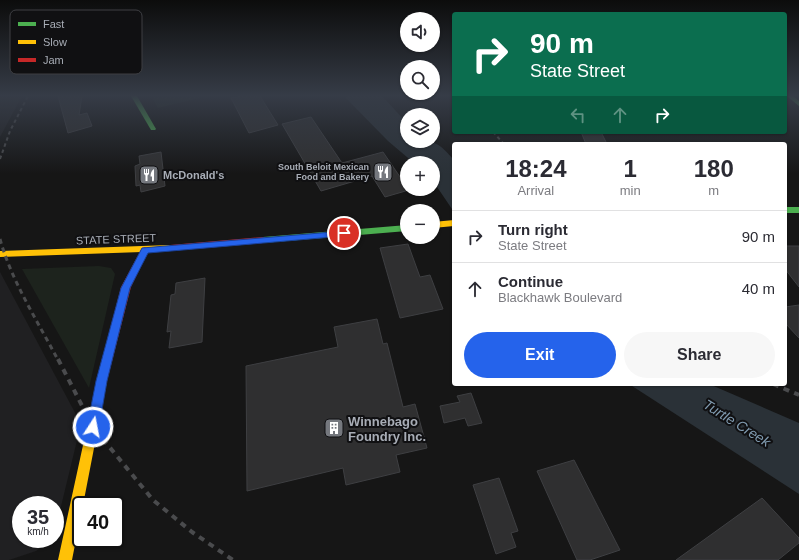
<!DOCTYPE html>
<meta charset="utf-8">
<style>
body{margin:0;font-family:Helvetica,sans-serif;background:#f7f7f7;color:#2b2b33;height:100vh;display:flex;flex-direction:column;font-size:15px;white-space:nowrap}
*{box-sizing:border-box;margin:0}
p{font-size:13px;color:#7c7c81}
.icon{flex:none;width:22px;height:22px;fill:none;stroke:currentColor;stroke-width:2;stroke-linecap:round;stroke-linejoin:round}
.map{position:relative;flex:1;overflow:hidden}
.details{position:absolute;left:452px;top:142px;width:335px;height:244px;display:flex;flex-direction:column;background:#fff;border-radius:4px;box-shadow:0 1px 3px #0004}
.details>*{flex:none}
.top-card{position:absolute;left:452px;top:12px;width:335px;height:122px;border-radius:4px;box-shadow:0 1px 3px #0004;background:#0b6e4f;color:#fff;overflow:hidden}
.controls{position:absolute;left:400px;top:12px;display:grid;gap:8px}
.controls a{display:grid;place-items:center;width:40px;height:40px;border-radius:50%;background:#fff;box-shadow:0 1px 3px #0004;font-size:20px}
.speed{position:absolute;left:12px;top:496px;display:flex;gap:8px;font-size:20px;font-weight:700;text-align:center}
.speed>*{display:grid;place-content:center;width:52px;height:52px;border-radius:50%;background:#fff;box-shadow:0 1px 3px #0004;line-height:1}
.speed small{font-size:10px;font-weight:400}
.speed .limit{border:2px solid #111;border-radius:6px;background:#fff;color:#111}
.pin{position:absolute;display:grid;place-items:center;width:34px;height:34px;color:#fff;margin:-17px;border:2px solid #fff;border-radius:50%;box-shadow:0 1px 4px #0007}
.me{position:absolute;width:44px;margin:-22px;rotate:11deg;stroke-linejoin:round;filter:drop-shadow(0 0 3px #0008)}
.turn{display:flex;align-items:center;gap:14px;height:84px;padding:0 12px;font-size:18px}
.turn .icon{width:52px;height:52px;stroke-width:2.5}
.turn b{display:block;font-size:28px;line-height:34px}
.lanes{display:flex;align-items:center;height:38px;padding:0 12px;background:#0003;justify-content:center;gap:20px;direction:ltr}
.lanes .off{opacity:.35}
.eta{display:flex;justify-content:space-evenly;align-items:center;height:68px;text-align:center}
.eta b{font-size:24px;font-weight:700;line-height:28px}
.action{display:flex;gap:8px;margin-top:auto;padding:8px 12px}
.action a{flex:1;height:46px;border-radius:24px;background:#2563eb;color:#fff;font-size:16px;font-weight:700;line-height:46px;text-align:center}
.action a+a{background:#f7f7f7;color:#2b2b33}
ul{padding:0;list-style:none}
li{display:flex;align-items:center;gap:12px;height:52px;padding:0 12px;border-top:1px solid #e1e1e2}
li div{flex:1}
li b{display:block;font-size:15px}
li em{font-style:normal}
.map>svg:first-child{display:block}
.built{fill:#202022}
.green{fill:#1d231d}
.water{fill:#2a3137}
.building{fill:#2f2f30;stroke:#3e3f42}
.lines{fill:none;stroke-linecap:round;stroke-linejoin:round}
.fast{fill:#4caf50;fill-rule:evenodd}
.slow{fill:#ffc107;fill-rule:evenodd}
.jam{fill:#c62828;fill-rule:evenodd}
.rail-far2{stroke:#4a4b4d;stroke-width:2;stroke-dasharray:3.5 3;stroke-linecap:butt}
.rail-far1{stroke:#4a4b4d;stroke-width:3;stroke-dasharray:5 4;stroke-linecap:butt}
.rail{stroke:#4a4b4d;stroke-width:4;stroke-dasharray:6 5.5;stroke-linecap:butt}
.route{fill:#2563eb;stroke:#184099}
.labels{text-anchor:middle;stroke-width:4;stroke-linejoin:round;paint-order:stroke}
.far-poi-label{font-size:9px;font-weight:bold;fill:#a8adb6;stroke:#101012;text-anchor:end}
.poi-label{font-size:11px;font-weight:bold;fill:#a8adb6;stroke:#101012;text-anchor:start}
.street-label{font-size:11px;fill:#a8adb6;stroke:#101012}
.near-poi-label{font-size:13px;font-weight:bold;fill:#a8adb6;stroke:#101012;text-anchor:start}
.near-water-label{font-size:14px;font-style:italic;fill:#809bb0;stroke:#101012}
.key{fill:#101012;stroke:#3e3f43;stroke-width:1}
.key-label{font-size:11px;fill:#a8adb6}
</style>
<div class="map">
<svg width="799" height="560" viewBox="0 0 799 560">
<rect width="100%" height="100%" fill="#161616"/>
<g class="built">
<polygon points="0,96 22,96 0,137"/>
<polygon points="0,272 81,424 55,531 55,505 21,505 21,539 50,539 36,551 9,560 0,560"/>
</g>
<g class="green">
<polygon points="151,96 208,96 158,108"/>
<polygon points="99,266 111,268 115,274 89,388 22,269"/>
</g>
<g class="water">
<path d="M344 96H382L407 123V141C433 141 436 139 454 160V212L433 181V163H414L388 141Z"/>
<polygon points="629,384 709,384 799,423 799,494"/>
</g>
<g class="building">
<polygon points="58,96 82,96 79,115 87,113 92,126 68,133"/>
<polygon points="242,96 260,96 278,125 249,133 231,98"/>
<polygon points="311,117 342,163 383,152 409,190 385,197 372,176 321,191 282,124"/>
<polygon points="581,132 601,132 607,144 586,144"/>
<polygon points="161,152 165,186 141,192 140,185 136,186 135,166 140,164 139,156"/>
<polygon points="408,244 420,277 430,275 443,309 400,318 380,248"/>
<polygon points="785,246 799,246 799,287 785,269"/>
<polygon points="205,278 202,342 169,348 171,331 167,332 171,295 175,294 176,283"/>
<polygon points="799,305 799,338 785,323 785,307"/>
<polygon points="377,319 383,344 387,343 403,407 415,404 427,448 396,455 400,472 346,485 343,468 247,491 246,366 338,347 334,327"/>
<polygon points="471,393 482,423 468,426 465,418 444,423 440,406 460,402 457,396"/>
<polygon points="574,460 620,550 590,560 577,560 537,471"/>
<polygon points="499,478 518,531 511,533 516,547 496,554 473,485"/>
<polygon points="762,498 799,538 799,543 778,560 676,560"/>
</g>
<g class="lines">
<g class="fast">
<polygon points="131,96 137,96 156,129 155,130 151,130"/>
<polygon points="787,96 793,96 799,101 799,106"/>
<rect x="785" y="207" width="14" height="6"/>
<polygon points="407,225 407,231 263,243 259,240 263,237"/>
</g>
<g class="slow">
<polygon points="454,220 454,226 433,228 433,222"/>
<polygon points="170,245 174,248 170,251 0,257 0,251"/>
<polygon points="102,376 106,378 107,381 83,505 81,505 81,514 72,560 58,560 97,381 98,378"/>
</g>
<g class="jam">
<polygon points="263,237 267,240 263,243 170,251 166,248 170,245"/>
<polygon points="145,247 149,250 131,287 107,381 106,384 102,386 98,384 97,381 121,287 142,248"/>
</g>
<g class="rail-far2">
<polyline points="493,132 504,144"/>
<polyline points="0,159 10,131 28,96"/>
</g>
<path class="rail-far1" d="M0 239C11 280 38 322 58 360"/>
<g class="rail">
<polyline points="58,359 93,427 153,500 192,532 233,560"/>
<polyline points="773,384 799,395"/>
</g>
</g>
<linearGradient id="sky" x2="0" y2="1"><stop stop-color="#0c0c0c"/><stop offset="0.55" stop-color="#363c47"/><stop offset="1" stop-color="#363c47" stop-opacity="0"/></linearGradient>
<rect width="799" height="174" fill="url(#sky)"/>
<polygon class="route" points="344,231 348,233 344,236 148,253 130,288 107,381 99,427 97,431 93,433 89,431 87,427 96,381 121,288 142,248"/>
<defs>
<g id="restaurant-square" transform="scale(1)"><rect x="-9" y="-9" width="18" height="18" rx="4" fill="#75787e" stroke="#101012"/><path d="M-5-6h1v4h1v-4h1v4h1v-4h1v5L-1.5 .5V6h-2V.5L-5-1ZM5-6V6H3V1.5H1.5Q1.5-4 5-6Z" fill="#fff"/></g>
<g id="building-square" transform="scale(1)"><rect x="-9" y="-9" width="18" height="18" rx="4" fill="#75787e" stroke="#101012"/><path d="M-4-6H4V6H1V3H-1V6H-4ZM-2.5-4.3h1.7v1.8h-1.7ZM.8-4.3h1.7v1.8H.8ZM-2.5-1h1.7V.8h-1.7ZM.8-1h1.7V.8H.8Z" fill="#fff"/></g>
</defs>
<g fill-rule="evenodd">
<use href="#restaurant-square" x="383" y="172"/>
<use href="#restaurant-square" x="149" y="175"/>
<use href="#building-square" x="334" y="428"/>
</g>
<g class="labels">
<g class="far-poi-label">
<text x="369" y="170">South Beloit Mexican<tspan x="369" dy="10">Food and Bakery</tspan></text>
</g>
<g class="poi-label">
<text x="163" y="179">McDonald's</text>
</g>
<g class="street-label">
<text transform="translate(116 239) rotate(-2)" y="4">STATE STREET</text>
</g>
<g class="near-poi-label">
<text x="348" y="426">Winnebago<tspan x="348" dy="15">Foundry Inc.</tspan></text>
</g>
<g class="near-water-label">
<text transform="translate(737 423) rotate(32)" y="5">Turtle Creek</text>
</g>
</g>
<rect x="10" y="10" width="132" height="64" rx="6" class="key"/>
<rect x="18" y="22" width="18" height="4" fill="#4caf50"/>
<rect x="18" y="40" width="18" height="4" fill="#ffc107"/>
<rect x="18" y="58" width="18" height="4" fill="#c62828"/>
<g class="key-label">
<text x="43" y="28">Fast</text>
<text x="43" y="46">Slow</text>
<text x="43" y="64">Jam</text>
</g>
</svg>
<div class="controls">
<a><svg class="icon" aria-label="sound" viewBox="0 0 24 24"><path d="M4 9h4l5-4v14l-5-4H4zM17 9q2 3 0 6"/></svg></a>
<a><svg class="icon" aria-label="search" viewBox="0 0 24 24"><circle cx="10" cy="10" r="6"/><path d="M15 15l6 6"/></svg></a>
<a><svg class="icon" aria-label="layers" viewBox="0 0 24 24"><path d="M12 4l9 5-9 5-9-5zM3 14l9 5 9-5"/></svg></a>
<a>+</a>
<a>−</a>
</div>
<div class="speed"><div>35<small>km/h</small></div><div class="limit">40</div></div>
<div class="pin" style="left:344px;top:233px;background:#d93025"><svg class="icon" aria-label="arrive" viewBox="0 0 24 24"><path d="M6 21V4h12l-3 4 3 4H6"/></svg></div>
<svg class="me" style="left:93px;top:427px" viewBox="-20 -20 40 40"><circle r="17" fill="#2563eb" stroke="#fff" stroke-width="3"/><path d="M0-11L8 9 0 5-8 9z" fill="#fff"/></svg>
<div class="top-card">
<div class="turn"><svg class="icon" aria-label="right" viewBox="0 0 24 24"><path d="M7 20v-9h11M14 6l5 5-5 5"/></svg><div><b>90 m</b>State Street</div></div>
<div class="lanes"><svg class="icon off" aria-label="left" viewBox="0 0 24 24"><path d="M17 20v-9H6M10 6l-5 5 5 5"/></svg><svg class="icon off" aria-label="ahead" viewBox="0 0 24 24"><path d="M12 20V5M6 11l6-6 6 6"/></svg><svg class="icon" aria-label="right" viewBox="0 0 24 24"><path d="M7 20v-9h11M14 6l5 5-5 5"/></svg></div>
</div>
<section class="details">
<div class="eta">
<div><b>18:24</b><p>Arrival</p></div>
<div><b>1</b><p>min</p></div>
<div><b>180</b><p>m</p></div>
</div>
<ul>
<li><svg class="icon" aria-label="right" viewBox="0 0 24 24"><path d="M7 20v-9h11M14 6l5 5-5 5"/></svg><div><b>Turn right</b><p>State Street</p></div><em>90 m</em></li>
<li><svg class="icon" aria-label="ahead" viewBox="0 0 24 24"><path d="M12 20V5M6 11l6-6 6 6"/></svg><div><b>Continue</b><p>Blackhawk Boulevard</p></div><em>40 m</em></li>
</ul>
<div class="action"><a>Exit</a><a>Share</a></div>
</section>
</div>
